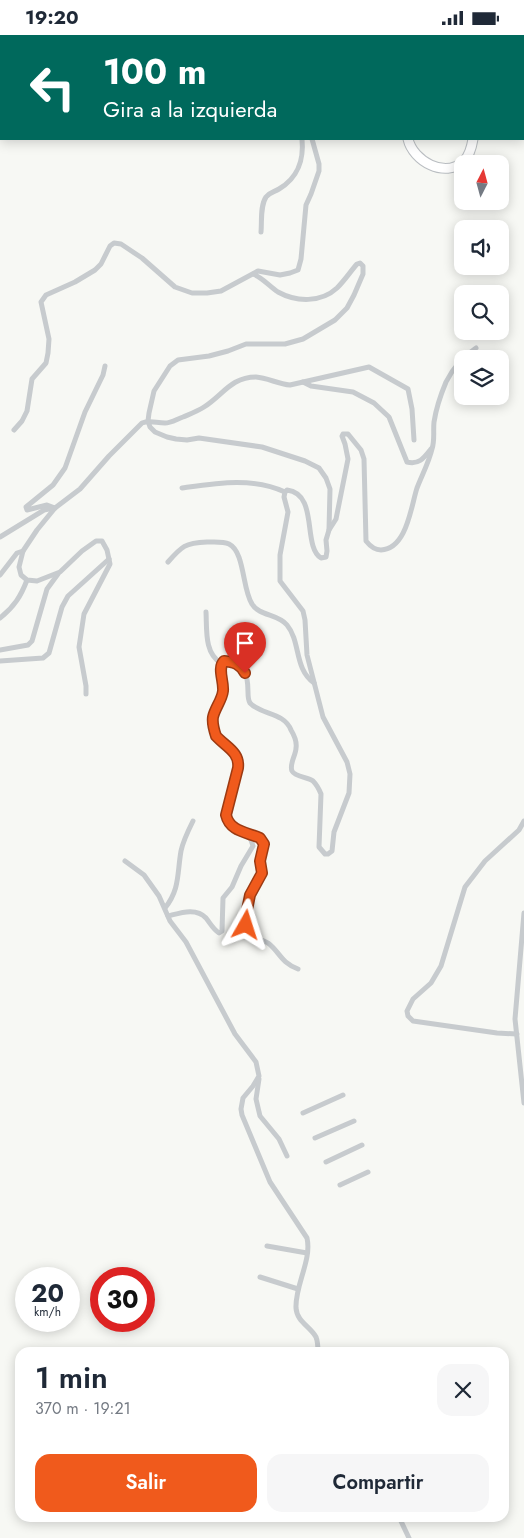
<!DOCTYPE html>
<html lang="es">
<meta charset="utf-8">
<style>
body{margin:0;font-family:Jost,sans-serif;background:#f6f6f7;color:#1f2937;height:100vh;display:flex;flex-direction:column;font-size:19px;white-space:nowrap}
*{box-sizing:border-box;margin:0}
p{font-size:16px;color:#747a83}
.icon{flex:none;width:28px;height:28px;fill:none;stroke:currentColor;stroke-width:2;stroke-linecap:round;stroke-linejoin:round}
.map{position:relative;flex:1;overflow:hidden}
.details{position:absolute;left:15px;top:1312px;width:494px;height:175px;display:flex;flex-direction:column;background:#fff;border-radius:15px;box-shadow:0 2px 12px #0003}
.details>*{flex:none}
.hud{position:absolute;left:0px;top:0px;width:525px;height:105px;box-shadow:0 2px 12px #0003;background:#00695c;color:#fff;overflow:hidden}
.needle{width:32px;rotate:6deg}
.fabs{position:absolute;left:454px;top:120px;display:grid;gap:10px}
.fabs a{display:grid;place-items:center;width:55px;height:55px;border-radius:10px;background:#fff;box-shadow:0 2px 12px #0003;font-size:25px}
.speed{position:absolute;left:15px;top:1232px;display:flex;gap:10px;font-size:25px;font-weight:700;text-align:center}
.speed>*{display:grid;place-content:center;width:65px;height:65px;border-radius:50%;background:#fff;box-shadow:0 2px 12px #0003;line-height:1}
.speed small{font-size:12px;font-weight:400}
.speed .limit{border:8px solid #d22;background:#fff;color:#111}
.pin{position:absolute;display:grid;place-items:center;width:42px;height:42px;color:#fff;margin:-51px -21px;border-radius:50% 50% 50% 0;rotate:-45deg;box-shadow:0 0 5px #0007}
.pin .icon{rotate:45deg}
.me{position:absolute;width:55px;margin:-28px;rotate:6deg;stroke-linejoin:round;filter:drop-shadow(0 0 4px #0008)}
.turn{display:flex;align-items:center;gap:18px;height:105px;padding:0 20px;font-size:22px}
.turn .icon{width:65px;height:65px;stroke-width:2.5}
.turn b{display:block;font-size:35px;line-height:42px}
.round{display:grid;place-items:center;flex:none;width:52px;height:52px;border-radius:15px;background:#f6f6f7}
.head{display:flex;align-items:center;justify-content:space-between;height:85px;padding:0 20px}
h1{font-size:30px;font-weight:600;line-height:38px}
.primary-button{display:flex;gap:10px;margin-top:auto;padding:10px 20px}
.primary-button a{flex:1;height:58px;border-radius:15px;background:#f05a1c;color:#fff;font-size:20px;font-weight:600;line-height:58px;text-align:center}
.primary-button a+a{background:#f6f6f7;color:#1f2937}
.status{display:flex;justify-content:space-between;align-items:center;height:35px;padding:0 25px;background:#fff;direction:ltr}
.status svg{height:14px;fill:currentColor}
.map>svg:first-child{display:block}
.lines{fill:none;stroke-linecap:round;stroke-linejoin:round}
.primary-casing{stroke:#babec2;stroke-width:11}
.street{stroke:#c7cbce;stroke-width:5}
.primary{stroke:#fff;stroke-width:9}
.route-casing{stroke:#9c3a12;stroke-width:12}
.route{stroke:#f05a1c;stroke-width:9}
</style>
<div class="status"><b>19:20</b><svg viewBox="0 0 49 12"><path d="M0 12V9h3v3zM5 12V6h3v6zM10 12V3h3v9zM15 12V0h3v12zM26 1h20v11H26zM47 4h2v5h-2z"/></svg></div>
<div class="map">
<svg width="524" height="1503" viewBox="0 0 524 1503">
<rect width="100%" height="100%" fill="#f7f8f4"/>
<g class="lines">
<g class="primary-casing">
<path id="primary" d="M408 104C413 126 445 144 464 126 469 121 472 110 473 104"/>
</g>
<g class="street">
<path d="M261 197C262 186 260 171 266 162 270 157 274 157 279 154 298 143 304 124 302 104"/>
<path d="M253 239C263 243 269 251 278 257 296 267 321 268 337 253 345 245 350 237 357 229L360 228 363 231V239L354 260 347 273 335 285 303 304 285 309H246L228 316 209 321 178 325 170 331 154 356 149 378 148 386 150 392 155 397 167 402 176 404 187 405 199 403 262 412 305 426 319 433 326 443 330 454 329 495"/>
<path d="M303 347 311 351 353 357 374 368 389 382 407 427C419 430 424 423 431 414"/>
<polyline points="14,395 22,386 27,376 32,344 46,328 48,318 49,304 41,267 46,260 75,247 95,235 101,229 110,211 114,208 121,209 142,223 175,252 192,258 207,258 221,256 258,236 280,240 290,238 298,235 301,224 306,170 311,159 319,136 319,129 312,104"/>
<path d="M182 453C217 448 252 442 285 457"/>
<polyline points="55,473 47,470 27,475 26,472 53,450 65,433 85,377 103,340 105,331"/>
<polyline points="0,502 44,475 54,473"/>
<path d="M168 527C182 511 185 508 207 507 213 507 223 506 229 509 245 517 242 554 252 569 259 581 278 579 287 590 301 607 294 634 314 648"/>
<polyline points="0,540 17,518 23,516"/>
<path d="M206 577C207 594 204 618 221 628"/>
<path d="M0 583C14 572 21 561 27 545"/>
<polyline points="0,615 28,610 32,606 47,554 58,539"/>
<polyline points="0,626 43,623 49,618 62,572 68,561 109,524"/>
<path d="M86 659V651L79 612 84 579 110 529 107 515 102 506H96L82 516 60 537 37 546 27 545 21 540 19 532 23 516 37 495 55 473 80 454 109 421 142 388C150 385 156 388 165 388 171 388 177 384 183 382 190 379 198 376 204 372 223 360 231 342 256 342 268 343 278 349 290 350L369 332 408 354 412 374 414 405"/>
<path d="M246 799 260 803 264 809 260 825 261 838 250 860 248 867 246 880 247 896C254 905 260 903 268 908 280 917 280 927 298 934"/>
<path d="M125 826 144 840 159 861 170 886 186 907 235 999 256 1027 259 1041 253 1051 243 1063 241 1074 242 1080 270 1147 307 1203C312 1225 295 1250 296 1273 297 1287 310 1291 316 1302 318 1307 318 1312 318 1318"/>
<path d="M165 873C180 854 177 839 181 816 183 806 188 796 193 786"/>
<polyline points="524,878 515,984 524,1068"/>
<path d="M168 881C180 878 196 872 206 883 210 888 213 894 219 898L222 896 223 863 232 852 241 831 253 811 251 805 246 799 232 791 228 786 226 780 239 733C240 712 222 715 215 700 208 684 219 674 222 659 225 649 217 632 224 626 244 627 248 638 248 657 248 661 248 665 250 668 261 680 284 677 291 695 294 700 297 707 296 713 296 720 289 729 292 736 295 742 308 742 313 746 317 750 319 754 321 759L319 812 325 819H328L332 816 334 797 349 758 350 739 347 727 323 682 307 620 305 585 303 576 280 546V520L288 477 284 462 285 457 287 455C319 459 302 511 321 523L326 522 327 516 326 505 329 495 336 484 348 424 345 409 342 401 343 399H348L361 415 364 424 366 506C370 511 374 515 381 515 407 514 411 471 417 453 422 440 429 427 432 414 435 405 433 396 434 387 436 374 441 359 446 347 453 333 462 322 476 313"/>
<polyline points="517,999 497,998 413,986 408,981 407,976 413,964 431,948 441,931 465,852 485,826 519,795 524,786"/>
<polyline points="259,1044 256,1064 260,1081 279,1104 287,1121"/>
<polyline points="303,1078 343,1060"/>
<polyline points="315,1103 354,1086"/>
<polyline points="326,1127 362,1110"/>
<polyline points="340,1150 368,1137"/>
<polyline points="267,1211 307,1218"/>
<polyline points="260,1242 298,1254"/>
<polyline points="399,1482 409,1503"/>
</g>
<use href="#primary" class="primary"/>
</g>
<g class="lines">
<g class="route-casing">
<path id="route" d="M245 638C240 629 234 627 224 626 217 633 224 646 223 656 222 665 215 673 213 682 212 688 214 695 216 701 226 712 240 717 238 733L226 780C230 797 247 797 260 803L264 809 260 826 262 838 250 860 246 880V890"/>
</g>
<use href="#route" class="route"/>
</g>
</svg>
<div class="fabs">
<a><svg class="needle" viewBox="-14 -14 28 28"><path d="M0-13l5 13h-10z" fill="#e53935"/><path d="M0 13l5-13h-10z" fill="#747a83"/></svg></a>
<a><svg class="icon" aria-label="sound" viewBox="0 0 24 24"><path d="M4 9h4l5-4v14l-5-4H4zM17 9q2 3 0 6"/></svg></a>
<a><svg class="icon" aria-label="search" viewBox="0 0 24 24"><circle cx="10" cy="10" r="6"/><path d="M15 15l6 6"/></svg></a>
<a><svg class="icon" aria-label="layers" viewBox="0 0 24 24"><path d="M12 4l9 5-9 5-9-5zM3 14l9 5 9-5"/></svg></a>
</div>
<div class="speed"><div>20<small>km/h</small></div><div class="limit">30</div></div>
<div class="pin" style="left:245px;top:638px;background:#d93025"><svg class="icon" aria-label="arrive" viewBox="0 0 24 24"><path d="M6 21V4h12l-3 4 3 4H6"/></svg></div>
<svg class="me" style="left:246px;top:890px" viewBox="-20 -20 40 40"><path d="M0-17L14 15 0 8-14 15z" fill="#f05a1c" stroke="#fff" stroke-width="4"/></svg>
<div class="hud">
<div class="turn"><svg class="icon" aria-label="left" viewBox="0 0 24 24"><path d="M17 20v-9H6M10 6l-5 5 5 5"/></svg><div><b>100 m</b>Gira a la izquierda</div></div>
</div>
<section class="details">
<div class="head"><div><h1>1 min</h1><p>370 m · 19:21</p></div><a class="round"><svg class="icon" aria-label="close" viewBox="0 0 24 24"><path d="M6 6l12 12M18 6L6 18"/></svg></a></div>
<div class="primary-button"><a>Salir</a><a>Compartir</a></div>
</section>
</div>
